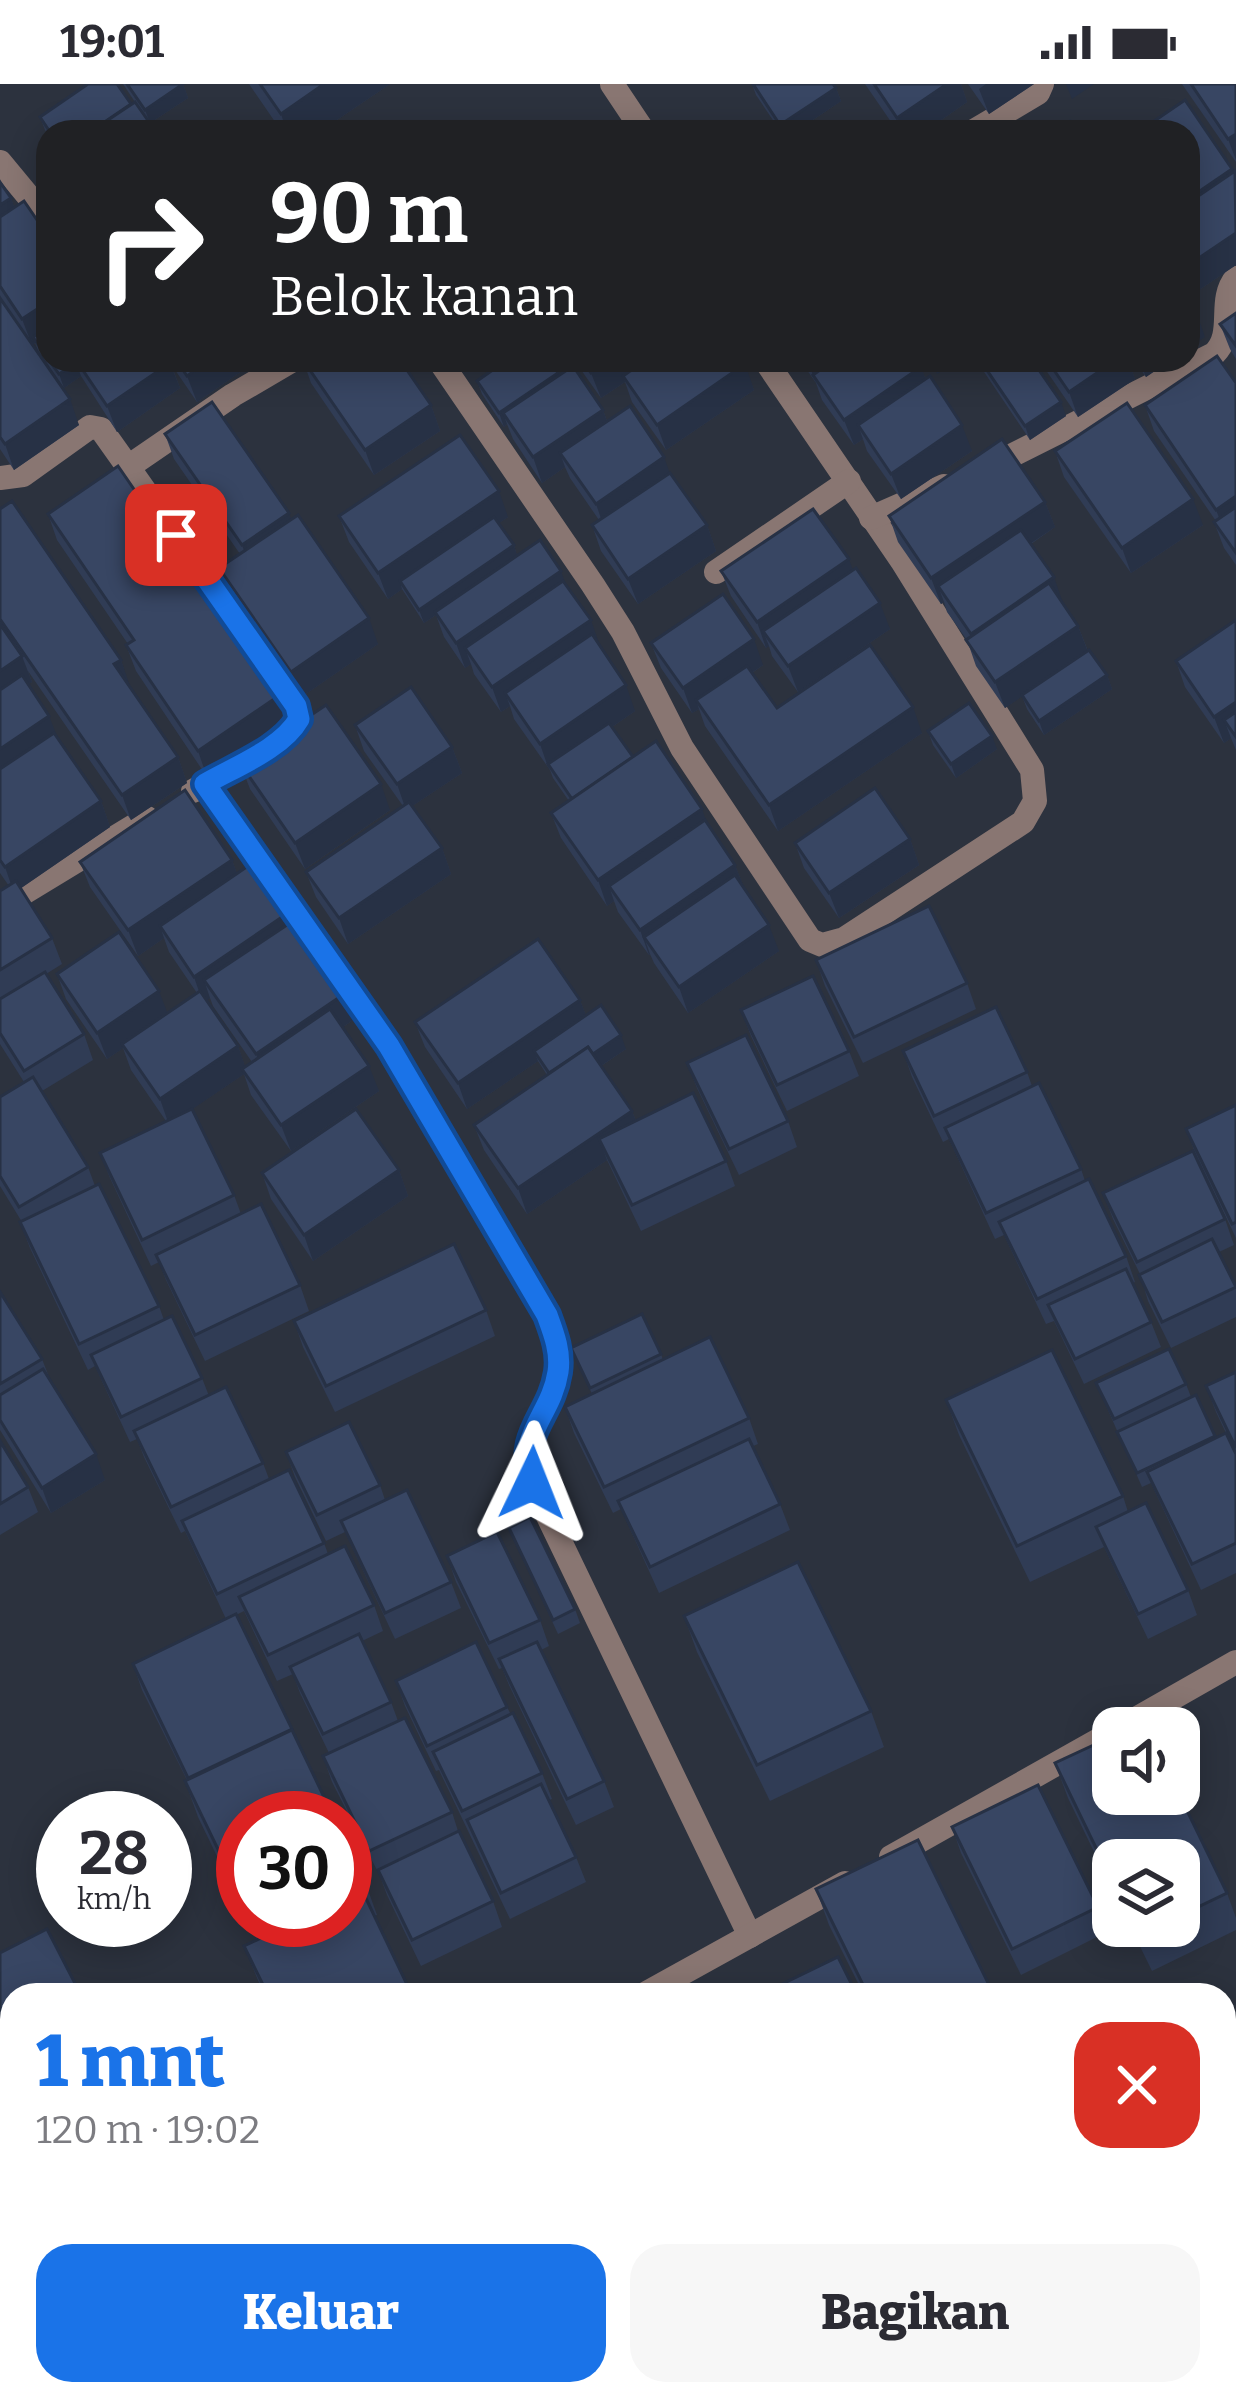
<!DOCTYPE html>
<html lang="id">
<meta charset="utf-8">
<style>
body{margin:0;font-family:Bitter,serif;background:#f7f7f7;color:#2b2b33;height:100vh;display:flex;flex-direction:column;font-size:45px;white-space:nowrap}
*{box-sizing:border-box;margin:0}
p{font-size:39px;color:#7c7c81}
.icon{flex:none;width:66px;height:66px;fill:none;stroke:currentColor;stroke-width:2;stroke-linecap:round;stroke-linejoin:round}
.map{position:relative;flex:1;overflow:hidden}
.sheet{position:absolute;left:0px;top:1899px;width:1236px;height:423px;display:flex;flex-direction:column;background:#fff;border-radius:36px 36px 0 0;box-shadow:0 6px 30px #0003}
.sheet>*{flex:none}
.guide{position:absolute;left:36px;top:36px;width:1164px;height:252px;border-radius:36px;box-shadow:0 6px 30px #0003;background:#202124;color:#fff;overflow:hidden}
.fabs{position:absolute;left:1092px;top:1623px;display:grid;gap:24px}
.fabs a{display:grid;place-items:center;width:108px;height:108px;border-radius:24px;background:#fff;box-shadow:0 6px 30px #0003;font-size:60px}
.speed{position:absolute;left:36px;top:1707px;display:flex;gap:24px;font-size:60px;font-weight:700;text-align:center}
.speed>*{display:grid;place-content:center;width:156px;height:156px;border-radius:50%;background:#fff;box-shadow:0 6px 30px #0003;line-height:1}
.speed small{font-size:30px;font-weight:400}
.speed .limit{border:18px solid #d22;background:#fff;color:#111}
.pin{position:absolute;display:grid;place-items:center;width:102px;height:102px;color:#fff;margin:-51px;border-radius:24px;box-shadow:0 6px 18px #0006}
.me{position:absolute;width:132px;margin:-66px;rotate:2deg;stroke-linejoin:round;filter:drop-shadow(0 0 9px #0008)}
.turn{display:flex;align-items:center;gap:42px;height:252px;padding:0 36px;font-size:54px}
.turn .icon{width:156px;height:156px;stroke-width:2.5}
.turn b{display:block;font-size:84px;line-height:102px}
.round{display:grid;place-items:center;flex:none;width:126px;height:126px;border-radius:36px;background:#f7f7f7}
.head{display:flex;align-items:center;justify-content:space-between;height:204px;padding:0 36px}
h1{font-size:72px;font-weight:800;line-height:90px;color:#1a73e8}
.action{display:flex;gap:24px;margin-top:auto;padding:24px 36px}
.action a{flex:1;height:138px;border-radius:36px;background:#1a73e8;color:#fff;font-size:48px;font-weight:800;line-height:138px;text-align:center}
.action a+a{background:#f7f7f7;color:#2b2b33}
.status{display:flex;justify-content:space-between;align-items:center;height:84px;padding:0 60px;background:#fff;direction:ltr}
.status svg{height:33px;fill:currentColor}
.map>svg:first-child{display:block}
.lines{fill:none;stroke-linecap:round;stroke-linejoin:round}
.minor{stroke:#897672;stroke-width:24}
.wall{fill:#303c55;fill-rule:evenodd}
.shaded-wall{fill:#273145}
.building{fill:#384663;stroke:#273145;stroke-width:3}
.route-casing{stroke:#114b97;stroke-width:30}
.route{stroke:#1a73e8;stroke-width:21}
</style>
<div class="status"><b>19:01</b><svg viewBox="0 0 49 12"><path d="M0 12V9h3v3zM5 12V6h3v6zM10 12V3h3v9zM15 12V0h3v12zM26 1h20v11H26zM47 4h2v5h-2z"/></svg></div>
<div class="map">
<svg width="1236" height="2321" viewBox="0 0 1236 2321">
<rect width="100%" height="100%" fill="#2c323e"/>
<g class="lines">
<g class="minor">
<polyline points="612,0 644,48"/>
<polyline points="972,48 1038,9 1042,0"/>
<polyline points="0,78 48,136"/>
<polyline points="439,276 593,501 623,548 682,664 810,856 822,861 844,855 1023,738 1035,717 1032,686 902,477 765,276"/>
<path d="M128 383 296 622 299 635C283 663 221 690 193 707"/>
<path d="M987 384 1214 270C1236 249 1217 217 1236 194"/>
<polyline points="0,394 23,391 90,343 101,345 128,383 233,311 293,276"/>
<polyline points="871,434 944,402"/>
<polyline points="716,488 849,397"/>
<path d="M205 700 389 962 547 1231C554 1250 561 1268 558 1288 551 1333 517 1347 532 1399L750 1852"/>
<polyline points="12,816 147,734"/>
<polyline points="1120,1644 1236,1578"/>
<polyline points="891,1773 1113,1648"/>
<polyline points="643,1911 845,1799"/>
<polyline points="0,2264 12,2257"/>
<polyline points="724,2310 729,2321"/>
</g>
</g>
<g class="wall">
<polygon points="123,0 183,0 188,14 150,39 156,48 48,48 48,51 45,46 40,33 131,21 135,18"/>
<polygon points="249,0 390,0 319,48 282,48"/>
<polygon points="752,0 836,4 841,17 795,48 781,48 756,11"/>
<polygon points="865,0 961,0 967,18 924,48 898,48"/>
<polygon points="968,0 1034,0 989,30"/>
<polygon points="1182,0 1236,0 1236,78"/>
<polygon points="1185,16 1233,88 1236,89 1236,181 1199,206 1188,190 1188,119 1190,117 1188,115 1188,48 1145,48 1144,44"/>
<polygon points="0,98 11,114 14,123 48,276 247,276 249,282 197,318 171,280 180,304 117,348 81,292 64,304 38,266 35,259 32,261 79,341 14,386 0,365"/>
<polygon points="1236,229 1236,275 1230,265 1220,240"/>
<polygon points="303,276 431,321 440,347 374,391 311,299"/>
<polygon points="574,276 742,276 754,306 666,366 632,318 625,298 601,314"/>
<polygon points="800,276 916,276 926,295 972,367 901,415 867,367 863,355 854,361 822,316 816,299"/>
<polygon points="976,276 1032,276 1066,332 1030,356"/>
<polygon points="1039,276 1128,276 1135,295 1078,333"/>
<polygon points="1134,276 1171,276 1146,293"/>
<polygon points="558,289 559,292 603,326 607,337 670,389 707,441 716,467 638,520 601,467 592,441 599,436 570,394 565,383 542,399 513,355 507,340 504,343 482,310 477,297"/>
<polygon points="1236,299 1236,481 1224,464 1214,438 1216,437 1154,347 1145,321"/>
<polygon points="165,350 291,435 378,560 300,614 229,510 219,484 240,470 174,375"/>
<polygon points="1055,367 1203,441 1131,489 1064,393"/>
<polygon points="1045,418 1055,443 1031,460 1063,519 1078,542 1088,567 1107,591 1112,605 1044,651 1027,625 1022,612 1005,624 976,582 967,556 947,528 944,518 941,520 898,458 889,432"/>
<polygon points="0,425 121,576 129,602 178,673 187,699 131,736 28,587 32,598 28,600 57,653 101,717 110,743 21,804 52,854 62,880 46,890 84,950 93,976 42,1007 88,1083 95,1102 159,1222 164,1236 202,1294 209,1312 263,1379 269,1395 324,1459 328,1470 374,1521 383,1547 362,1557 391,1618 398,1637 452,1728 458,1747 493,1817 502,1843 421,1882 387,1811 380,1792 332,1698 323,1672 329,1669 300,1609 293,1590 277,1597 244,1527 236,1531 243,1734 243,1826 198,1733 185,1697 187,1696 142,1606 133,1580 226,1535 185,1447 181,1449 144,1373 137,1355 130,1358 95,1282 88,1286 30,1164 20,1138 22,1138 0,1102 0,1013 24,998 0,960 0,807 9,802 0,789"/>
<polygon points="48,430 277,613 286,639 207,693 136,587 126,561 128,560 57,456"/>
<polygon points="339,432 508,433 499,439 514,461 517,472 566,502 635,627 612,643 632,673 708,740 735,781 744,804 779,867 688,929 654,879 650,870 649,871 618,828 614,817 607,822 561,754 551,729 569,717 553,694 550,686 514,635 510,622 501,628 474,590 471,580 465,584 444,553 436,531 424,539 402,505 388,515 349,458"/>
<polygon points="853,486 890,545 798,608 772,572 769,562 766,564 731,512 721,487"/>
<polygon points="1236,536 1236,666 1231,654 1224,659 1185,603 1176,577"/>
<polygon points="651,559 763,581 752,589 777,624 922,649 778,747 705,642 699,625 692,629 661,584"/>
<polygon points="355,641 452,663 462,689 412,722 442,764 451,790 348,860 316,813 306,788 403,722 364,667"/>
<polygon points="928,647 997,665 956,694 933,661"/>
<polygon points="240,679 390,726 305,785 250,705"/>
<polygon points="910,755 919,781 839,834 804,784 795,759"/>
<path d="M232 776 237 790 288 840 356 934 343 943 379 1007 291 1067 251 1011 244 990 192 1025 234 1111 241 1130 300 1201 309 1227 205 1277 166 1196 159 1178 151 1182 110 1094 100 1069 166 1037 131 986 123 964 107 975 66 915 57 890 168 929 197 909 169 868 164 854 138 872 90 803 80 778ZM210 914 213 922 252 978 245 983 238 962 207 916Z"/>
<polygon points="816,876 967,899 976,925 863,979 825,902"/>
<polygon points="580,916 586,932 626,965 601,982 632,1027 636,1037 726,1077 735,1102 641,1147 607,1076 527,1130 484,1066 474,1041 547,991 538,977 467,1025 425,963 415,938"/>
<polygon points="741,926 849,967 859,992 787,1027 751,952"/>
<polygon points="903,967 1027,988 1032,1002 1081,1085 1085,1097 1126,1172 1135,1198 1133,1199 1151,1238 1161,1263 1084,1300 1054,1237 1046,1240 1004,1151 995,1155 949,1055 943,1058 912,993"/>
<polygon points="687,979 788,1037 797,1063 739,1091 697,1004"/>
<polygon points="1236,1021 1236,1154 1196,1071 1186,1045"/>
<polygon points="399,1086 408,1112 313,1177 271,1115 262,1089"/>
<polygon points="1103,1109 1225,1135 1234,1161 1219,1168 1236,1203 1236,1233 1171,1264 1148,1217 1140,1190 1113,1135"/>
<polygon points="0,1208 42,1275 51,1298 105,1396 51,1429 0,1346"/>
<polygon points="486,1226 495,1252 335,1328 303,1263 294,1237"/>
<polygon points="571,1264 661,1270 663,1276 749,1334 758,1360 753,1362 780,1420 790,1446 659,1509 621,1425 613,1429 574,1349 565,1323 592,1310"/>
<polygon points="1236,1288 1236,1370 1216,1328 1206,1302"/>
<polygon points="1096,1299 1186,1300 1191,1313 1196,1311 1216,1354 1236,1370 1236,1489 1201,1506 1151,1399 1142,1403"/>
<polygon points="946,1316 1123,1412 1128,1428 1188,1506 1197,1531 1148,1555 1104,1463 1030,1498 959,1351"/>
<polygon points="0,1357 28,1403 38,1428 0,1451"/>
<polygon points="286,1368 380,1401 385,1416 451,1498 461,1524 395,1555 345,1448 326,1457 295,1393"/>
<polygon points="509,1444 575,1525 580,1539 558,1550"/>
<polygon points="447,1472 540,1536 549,1562 541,1566 604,1697 614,1723 576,1741 509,1601 502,1584 499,1585 456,1498"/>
<polygon points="684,1532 871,1627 884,1663 770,1717 697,1568"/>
<polygon points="396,1597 507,1623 542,1689 552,1715 549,1716 576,1773 586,1798 510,1835 439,1686 436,1687 405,1622"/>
<polygon points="1055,1679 1227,1809 1236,1834 1236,1846 1152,1887 1130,1842 1179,1842 1179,1776 1113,1776 1113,1807 1068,1714"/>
<polygon points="952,1743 1098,1823 1107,1848 1021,1891 961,1769"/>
<polygon points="345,1756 364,1795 377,1831 374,1832 412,1911 264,1911 244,1862 257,1856 248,1836 345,1836"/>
<polygon points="816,1805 994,1911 864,1911 829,1841"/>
<polygon points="0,1869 12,1911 12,2124 1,2130"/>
<polygon points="1236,2176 1236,2321 1182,2321 1177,2310 1224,2310 1224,2182"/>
</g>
<g class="shaded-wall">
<polygon points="183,0 188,14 150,39 145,26"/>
<polygon points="324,0 390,0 319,48 287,48 281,30"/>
<polygon points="947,0 961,0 967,18 924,48 902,48 897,34"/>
<polygon points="986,0 1034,0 989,30 979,5"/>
<polygon points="1066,0 1094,0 1072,15"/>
<polygon points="836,4 841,17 795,48 783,48 780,41"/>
<polygon points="1236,50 1236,76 1228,55"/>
<polygon points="1232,85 1236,96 1196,126 1191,113"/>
<polygon points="11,114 20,139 0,153 0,121"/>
<polygon points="1236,149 1236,181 1199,206 1190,180"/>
<polygon points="48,218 48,250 33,253 35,259 32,261 22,235"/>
<polygon points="1196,227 1205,253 1188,264 1188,232"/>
<polygon points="210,276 247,276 249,282 197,318 187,292"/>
<polygon points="258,276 271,276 260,283"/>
<polygon points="456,276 477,276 460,287"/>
<polygon points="610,276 656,276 623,292 625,298 601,314 591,289"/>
<polygon points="807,276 850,276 813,291 816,299"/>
<polygon points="932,276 958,276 937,290"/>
<polygon points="1116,276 1128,276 1135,295 1078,333 1069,308"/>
<polygon points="1139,276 1171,276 1146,293"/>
<polygon points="76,279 81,292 64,304 59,290"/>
<polygon points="170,279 180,304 117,348 107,322"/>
<polygon points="745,280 754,306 666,366 657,341"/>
<polygon points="921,283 931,309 858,341 863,355 854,361 844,336"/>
<polygon points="558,289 562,302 503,329 507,340 504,343 499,329"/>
<polygon points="70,315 79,341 14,386 5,360"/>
<polygon points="1061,318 1066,332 1030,356 1025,342"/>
<polygon points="431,321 440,347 374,391 365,366"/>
<polygon points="603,326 612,352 560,369 565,383 542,399 533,373"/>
<polygon points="962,341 972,367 901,415 891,390"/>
<polygon points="664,373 673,398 605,446 596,420"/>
<polygon points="499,407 508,433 404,504 400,497 402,505 388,515 378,489"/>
<polygon points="1236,412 1236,444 1226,451 1216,426"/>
<polygon points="1193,415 1203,441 1131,489 1122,464"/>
<polygon points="1045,418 1055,443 947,516 938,502 944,518 941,520 931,494"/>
<polygon points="289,429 298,455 251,487 242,461"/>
<polygon points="707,441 716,467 638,520 628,495"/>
<polygon points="514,461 518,475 424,539 419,526"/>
<polygon points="849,475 858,501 763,547 769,562 766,564 757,538"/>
<polygon points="561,487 570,513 465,564 471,580 465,584 456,559"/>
<polygon points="1054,493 1063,519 980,575 971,550"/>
<polygon points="880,519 890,545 798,608 788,582"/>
<polygon points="369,534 378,560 300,614 291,588"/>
<polygon points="591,536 600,562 505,609 510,622 501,628 492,603"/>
<polygon points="1078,542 1088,568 1005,624 995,598"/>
<polygon points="754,555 763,581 701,624 696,616 699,625 692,629 683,604"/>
<polygon points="22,572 32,598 0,619 0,587"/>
<polygon points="121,576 130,602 124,606 114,580"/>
<polygon points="1107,591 1112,605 1044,651 1039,637"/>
<polygon points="626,601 635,627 551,685 548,680 549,686 540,660"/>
<polygon points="277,613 286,639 207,693 198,667"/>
<polygon points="1236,618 1236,650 1224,636 1231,654 1224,659 1214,633"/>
<polygon points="913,623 922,649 778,747 769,721"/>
<polygon points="49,632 59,657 0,697 0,665"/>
<polygon points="992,652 997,665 956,694 951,680"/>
<polygon points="452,663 462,689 406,726 397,700"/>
<polygon points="178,673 187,699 131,736 122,711"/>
<polygon points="381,700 390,726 305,785 295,759"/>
<polygon points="101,717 110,743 14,809 5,783"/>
<polygon points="702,725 711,750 609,802 614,817 607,822 598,796"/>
<polygon points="910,755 919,781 839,834 829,809"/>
<polygon points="442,764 451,790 348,860 339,834"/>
<polygon points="232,776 241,801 160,842 164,854 138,872 128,846"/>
<polygon points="735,781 745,806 644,853 650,870 649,871 640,846"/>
<polygon points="285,831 294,857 204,896 210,914 203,919 194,893"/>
<polygon points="769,841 779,867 688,929 679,903"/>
<polygon points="159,907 169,933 107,975 97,949"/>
<polygon points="347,908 356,934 265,996 256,970"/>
<polygon points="580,916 590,942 534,967 538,977 467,1025 458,999"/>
<polygon points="621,951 626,965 559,1010 554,997"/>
<polygon points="238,962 247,988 242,985 244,990 169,1041 160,1015"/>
<polygon points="369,982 379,1007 291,1067 281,1041"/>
<polygon points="632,1027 642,1052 599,1055 607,1076 527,1130 518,1104"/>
<polygon points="399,1086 408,1112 313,1177 304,1151"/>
<polygon points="96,1370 105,1396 51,1429 42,1404"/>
</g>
<g class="building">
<polygon points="88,0 117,0 131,20 90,48 50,48 40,33"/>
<polygon points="127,0 183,0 145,26"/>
<polygon points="260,0 324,0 281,30"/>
<polygon points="753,0 833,0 836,4 780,41"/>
<polygon points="874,0 947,0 897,34"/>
<polygon points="1191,0 1236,0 1236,50 1228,55"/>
<polygon points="1185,16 1232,85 1191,113 1188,109 1188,48 1146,48 1144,44"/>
<polygon points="135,18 156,48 90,48"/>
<polygon points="1070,37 1078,48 1054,48"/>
<polygon points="1235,87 1236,149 1190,180 1188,177 1188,119"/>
<polygon points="0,98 11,114 0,121"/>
<polygon points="24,117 48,152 48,218 22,235 0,202 0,133"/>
<polygon points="0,214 70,315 5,360 0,353"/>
<polygon points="1188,215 1196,227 1188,232"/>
<polygon points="1236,229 1236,262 1220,240"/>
<polygon points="48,242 48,275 33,253"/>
<polygon points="1217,272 1236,299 1236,412 1216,426 1145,321"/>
<polygon points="49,276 75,276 76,279 59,290"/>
<polygon points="76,276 169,276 170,279 107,322"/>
<polygon points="176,276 210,276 187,292"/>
<polygon points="303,276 400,276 431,321 365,366"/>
<polygon points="507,276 549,276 558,289 499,329 477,297"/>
<polygon points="582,276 610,276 591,289"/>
<polygon points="646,276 742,276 745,280 657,341 623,292"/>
<polygon points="834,276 916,276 921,283 844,336 813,291"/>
<polygon points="980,276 1032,276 1061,318 1025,342"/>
<polygon points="1047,276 1116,276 1069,308"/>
<polygon points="573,282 603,326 533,373 503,329"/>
<polygon points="930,292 962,341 891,390 858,341"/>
<polygon points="212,318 289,429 242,461 165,350"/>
<polygon points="1127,319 1193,415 1122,464 1055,367"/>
<polygon points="630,322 664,373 596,420 560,369"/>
<polygon points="460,351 499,407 378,489 339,432"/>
<polygon points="1002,355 1045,418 931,494 889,432"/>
<polygon points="118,382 277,613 198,667 126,561 134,556 48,430"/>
<polygon points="670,389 707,441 628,495 592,441"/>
<polygon points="12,417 121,576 114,580 178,673 122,711 0,535 0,425"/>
<polygon points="1236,423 1236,469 1214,438"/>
<polygon points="813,425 849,475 757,538 721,487"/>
<polygon points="298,431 369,534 291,588 219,484"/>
<polygon points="494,433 514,461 419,526 400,497"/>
<polygon points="1021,446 1054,493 971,550 938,502"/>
<polygon points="540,456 561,487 456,559 435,528"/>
<polygon points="856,484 880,519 788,582 763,547"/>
<polygon points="563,497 591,536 492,603 465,564"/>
<polygon points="1049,499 1078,542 995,598 966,556"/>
<polygon points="723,510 754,555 683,604 651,559"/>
<polygon points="1236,536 1236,618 1214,633 1176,577"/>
<polygon points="0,540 22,572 0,587"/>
<polygon points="592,550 626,601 540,660 505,609"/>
<polygon points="870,561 913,623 769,721 696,616 747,582 777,624"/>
<polygon points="1089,566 1107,591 1039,637 1022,611"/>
<polygon points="22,591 49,632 0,665 0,606"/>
<polygon points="411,603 452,663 397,700 355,641"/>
<polygon points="969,619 992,652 951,680 928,647"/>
<polygon points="326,621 381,700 295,759 240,679"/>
<polygon points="1236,628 1236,653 1224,636"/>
<polygon points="609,639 633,673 572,715 548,680"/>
<polygon points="54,649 101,717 5,783 0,776 0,685"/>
<polygon points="656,657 702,725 598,796 551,729"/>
<polygon points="875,704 910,755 829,809 795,759"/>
<polygon points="185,706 232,776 128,846 80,778"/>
<polygon points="409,718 442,764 339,834 306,788"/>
<polygon points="705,736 735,781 640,846 609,802"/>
<polygon points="251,780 285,831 194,893 160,842"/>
<polygon points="735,791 769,841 679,903 644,853"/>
<polygon points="16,797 52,854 0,886 0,807"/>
<polygon points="929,822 967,899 854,953 816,876"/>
<polygon points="296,835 347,908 256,970 204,896"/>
<polygon points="119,848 159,907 97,949 57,890"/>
<polygon points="538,855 580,916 458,999 415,938"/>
<polygon points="45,888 84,950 24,987 0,949 0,915"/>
<polygon points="813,892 849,967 777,1001 741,926"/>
<polygon points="200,907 238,962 160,1015 122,960"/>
<polygon points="601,921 621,951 593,970 588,963 549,989 534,967"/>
<polygon points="996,923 1027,988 934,1032 903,967"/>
<polygon points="330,925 369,982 281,1041 242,985"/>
<polygon points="746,951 788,1037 729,1065 687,979"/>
<polygon points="588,963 632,1027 518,1104 474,1041"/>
<polygon points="33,993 88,1083 19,1123 0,1092 0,1013"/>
<polygon points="1039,999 1081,1085 986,1129 945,1044"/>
<polygon points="693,1009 726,1077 632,1121 599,1055"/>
<polygon points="1236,1021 1236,1138 1232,1140 1186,1045"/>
<polygon points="192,1025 234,1111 142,1156 100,1069"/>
<polygon points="356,1025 399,1086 304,1151 262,1089"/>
<polygon points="1193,1067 1225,1135 1137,1178 1103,1109"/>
<polygon points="1089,1095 1126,1172 1037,1215 999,1138"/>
<polygon points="99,1100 159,1222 79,1260 20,1138"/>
<polygon points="261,1120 300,1201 195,1251 156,1171"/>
<polygon points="1212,1155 1236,1203 1162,1238 1139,1191"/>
<polygon points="454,1160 486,1226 326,1302 294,1237"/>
<polygon points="1126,1185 1151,1238 1075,1275 1048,1221"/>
<polygon points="0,1208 42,1275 0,1300"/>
<polygon points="642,1230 661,1270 590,1304 571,1264"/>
<polygon points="172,1232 202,1294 121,1333 91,1271"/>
<polygon points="710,1253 749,1334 604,1403 565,1323"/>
<polygon points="1169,1265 1186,1300 1114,1335 1096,1299"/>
<polygon points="1052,1266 1123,1412 1017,1462 946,1316"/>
<polygon points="43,1285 96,1370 42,1404 0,1336 0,1311"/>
<polygon points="1236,1288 1236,1364 1206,1302"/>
<polygon points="226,1303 263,1379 171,1423 134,1347"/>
<polygon points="1196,1311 1215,1352 1137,1389 1117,1348"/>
<polygon points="349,1338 380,1401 317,1431 286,1368"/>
<polygon points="1226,1349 1236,1370 1236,1459 1192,1480 1147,1388"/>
<polygon points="749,1355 780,1420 650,1483 618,1417"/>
<polygon points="0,1357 28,1403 0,1420"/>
<polygon points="289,1386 324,1459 217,1510 182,1437"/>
<polygon points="407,1406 451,1498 385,1529 341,1437"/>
<polygon points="1146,1419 1188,1506 1138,1530 1096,1443"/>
<polygon points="530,1433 575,1525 553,1536 509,1444"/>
<polygon points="497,1448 540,1536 489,1559 447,1472"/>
<polygon points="345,1462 374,1521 268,1571 239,1513"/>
<polygon points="798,1478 871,1627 757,1681 684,1532"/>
<polygon points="236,1530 292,1645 188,1694 133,1580"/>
<polygon points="359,1550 391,1618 323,1650 290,1583"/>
<polygon points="476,1558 507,1623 427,1662 396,1597"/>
<polygon points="537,1558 604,1697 567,1715 499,1575"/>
<polygon points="513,1629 542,1689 462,1727 433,1668"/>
<polygon points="405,1634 452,1728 369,1767 323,1672"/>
<polygon points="1143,1637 1146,1644 1129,1644"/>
<polygon points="292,1646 334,1734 243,1734 243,1817 185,1697"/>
<polygon points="1113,1652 1113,1710 1179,1710 1227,1809 1179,1832 1179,1776 1113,1776 1113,1799 1055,1679"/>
<polygon points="541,1700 576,1773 501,1809 467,1736"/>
<polygon points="1038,1701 1098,1823 1012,1865 952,1743"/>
<polygon points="459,1747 493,1817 412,1856 378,1786"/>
<polygon points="345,1756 364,1795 345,1805"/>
<polygon points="918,1756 994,1911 868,1911 816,1805"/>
<polygon points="362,1806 412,1911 268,1911 244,1862 299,1836 345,1836 345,1814"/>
<polygon points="252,1836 279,1836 257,1846"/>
<polygon points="1134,1842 1158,1842 1139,1851"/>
<polygon points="47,1845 81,1911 12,1911 12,2082 0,2088 0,1869"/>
<polygon points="838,1873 857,1911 773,1911 770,1906"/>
<polygon points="1236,2176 1236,2297 1224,2303 1224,2182"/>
<polygon points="61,2310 148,2310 153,2321 66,2321"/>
<polygon points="264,2310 345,2310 350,2321 269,2321"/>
<polygon points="361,2310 466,2310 470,2321 366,2321"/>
<polygon points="673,2310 685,2310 690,2321 650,2321"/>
<polygon points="1052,2310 1130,2310 1135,2321 1058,2321"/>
<polygon points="1180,2310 1210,2310 1187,2321"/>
</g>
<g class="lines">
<g class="route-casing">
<path id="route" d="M176 451 296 622 299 635C282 665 234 683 205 700L389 962 547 1231C554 1250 561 1268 558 1288 551 1333 517 1347 532 1399"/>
</g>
<use href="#route" class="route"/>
</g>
</svg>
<div class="fabs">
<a><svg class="icon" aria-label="sound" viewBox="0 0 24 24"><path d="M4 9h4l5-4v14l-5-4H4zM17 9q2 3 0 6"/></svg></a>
<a><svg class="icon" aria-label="layers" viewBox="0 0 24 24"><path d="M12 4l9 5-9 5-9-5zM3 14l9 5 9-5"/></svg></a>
</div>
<div class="speed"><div>28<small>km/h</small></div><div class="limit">30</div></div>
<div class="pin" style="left:176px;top:451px;background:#d93025"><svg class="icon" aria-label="arrive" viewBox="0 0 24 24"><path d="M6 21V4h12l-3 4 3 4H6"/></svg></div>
<svg class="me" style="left:532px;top:1399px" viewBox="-20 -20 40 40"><path d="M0-17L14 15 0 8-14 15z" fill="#1a73e8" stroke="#fff" stroke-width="4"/></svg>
<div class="guide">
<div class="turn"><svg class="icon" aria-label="right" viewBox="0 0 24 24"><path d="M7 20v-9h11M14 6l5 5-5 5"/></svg><div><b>90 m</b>Belok kanan</div></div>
</div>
<section class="sheet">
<div class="head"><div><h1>1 mnt</h1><p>120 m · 19:02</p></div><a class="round" style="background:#d93025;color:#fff"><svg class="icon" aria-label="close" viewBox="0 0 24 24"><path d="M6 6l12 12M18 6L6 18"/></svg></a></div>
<div class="action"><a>Keluar</a><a>Bagikan</a></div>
</section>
</div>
